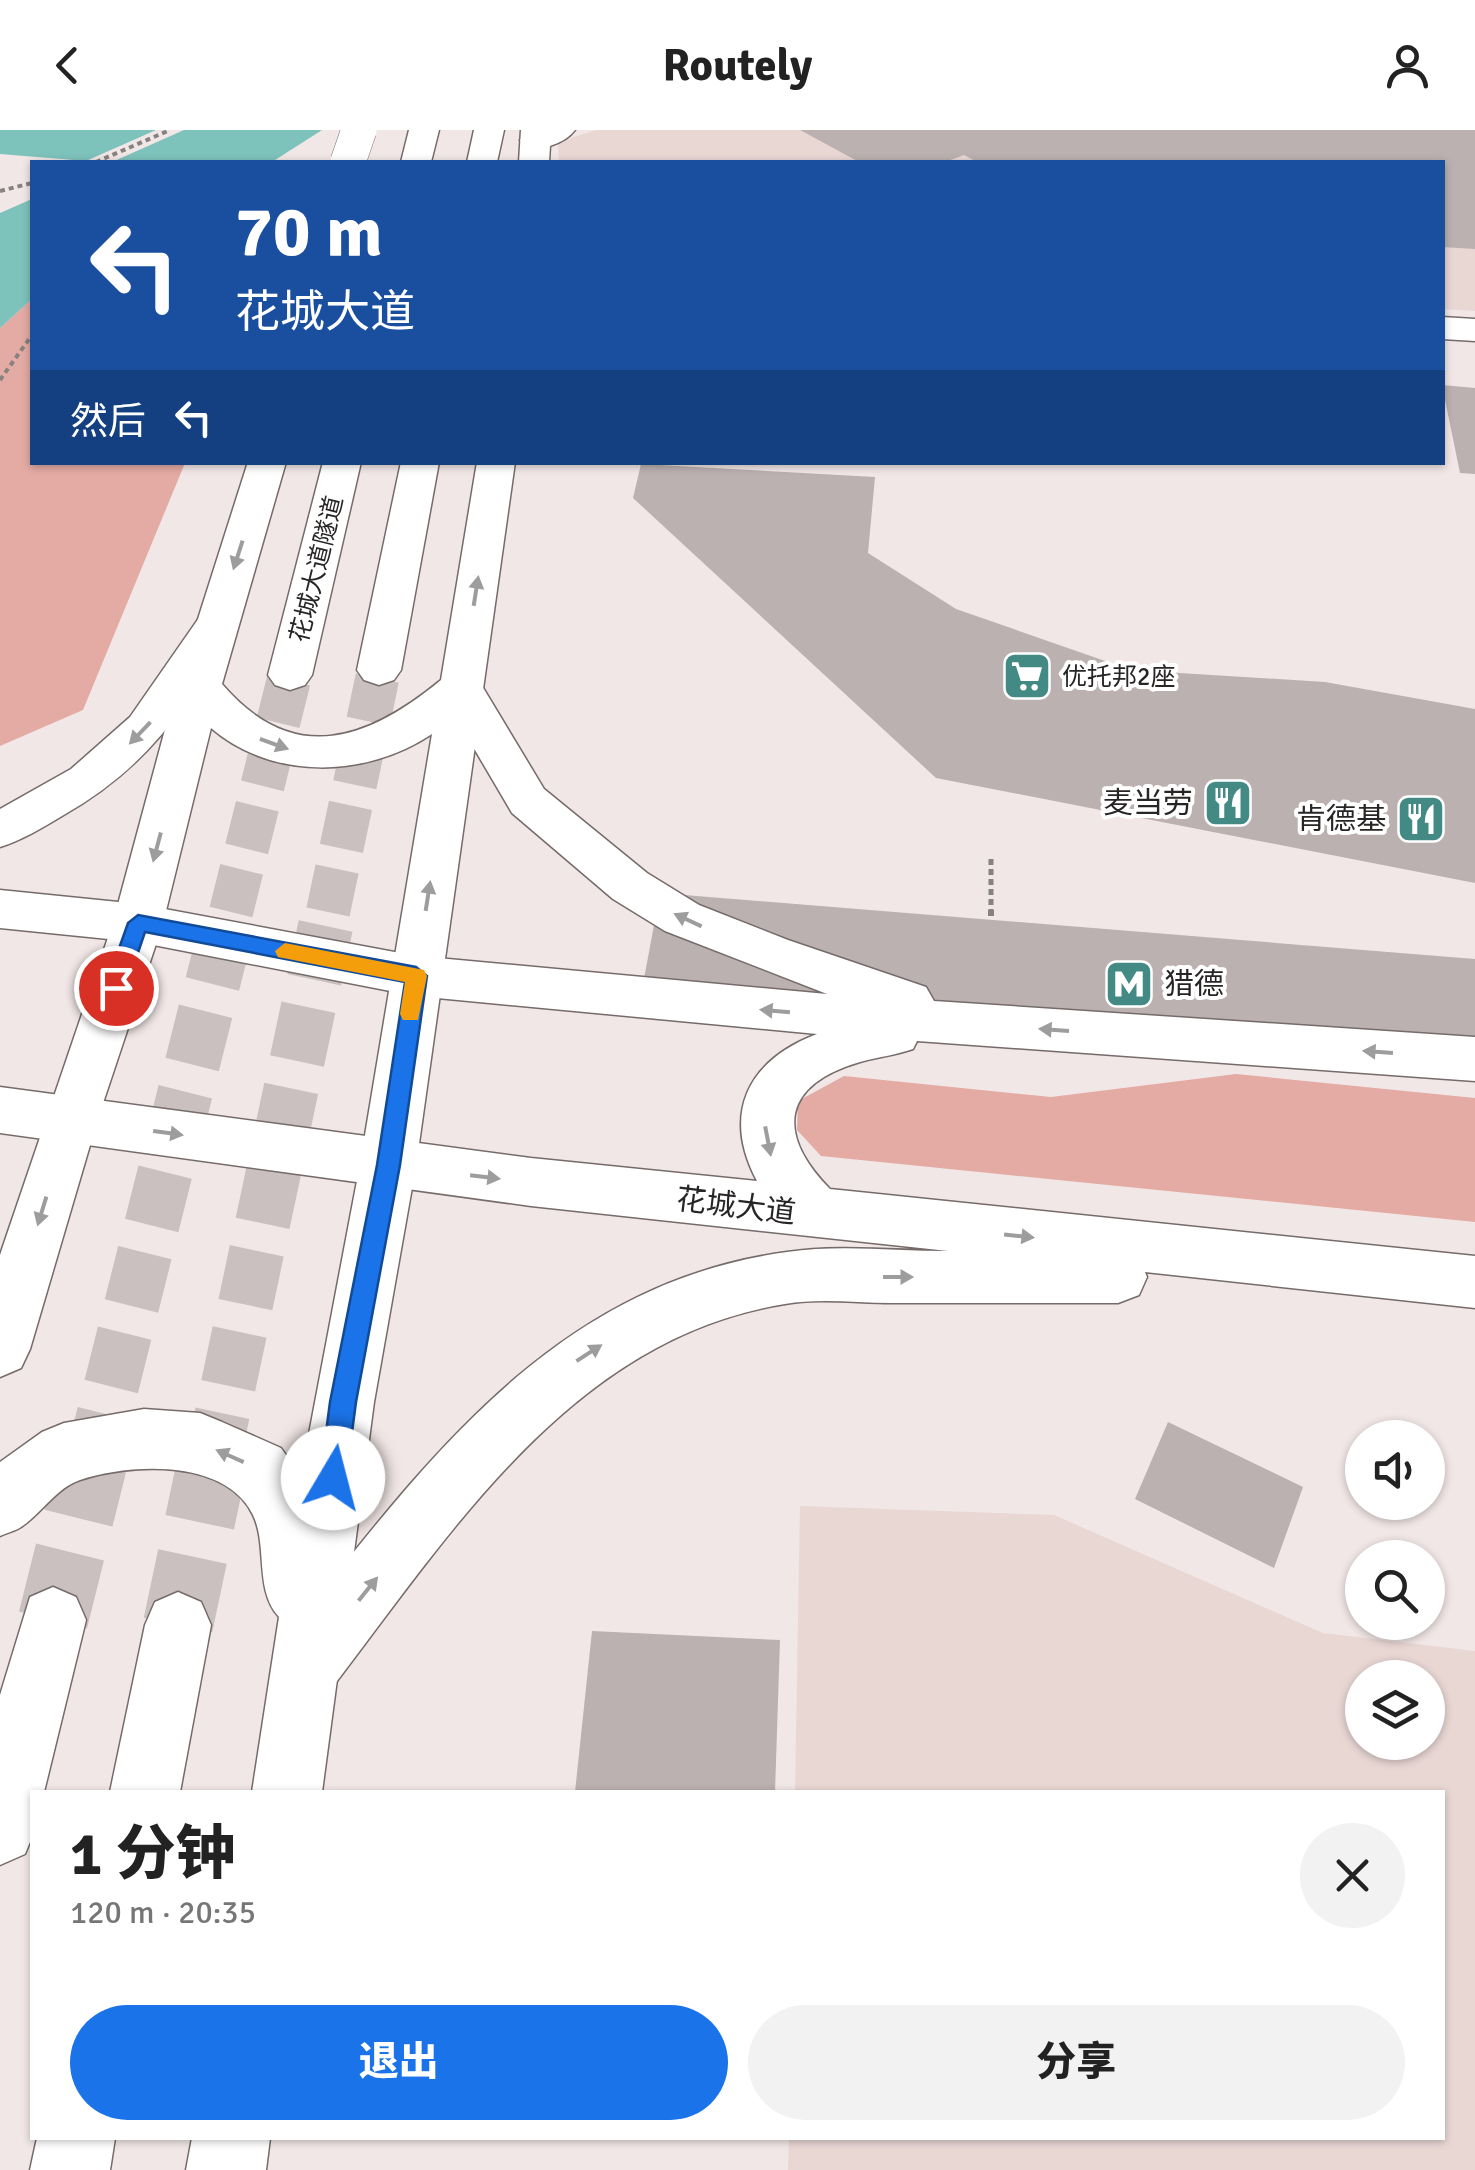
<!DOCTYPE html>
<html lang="zh">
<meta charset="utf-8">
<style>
body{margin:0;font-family:Signika,"Noto Sans SC",sans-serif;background:#f2f2f2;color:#222;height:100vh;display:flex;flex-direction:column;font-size:38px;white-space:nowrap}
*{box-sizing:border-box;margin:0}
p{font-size:32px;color:#767676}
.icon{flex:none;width:55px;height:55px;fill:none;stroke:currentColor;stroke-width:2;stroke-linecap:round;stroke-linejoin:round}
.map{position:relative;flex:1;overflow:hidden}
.details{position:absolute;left:30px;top:1660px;width:1415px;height:350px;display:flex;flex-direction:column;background:#fff;border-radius:0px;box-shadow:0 2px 8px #0004}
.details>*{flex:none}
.banner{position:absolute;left:30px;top:30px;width:1415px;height:305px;border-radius:0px;box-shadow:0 2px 8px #0004;background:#1a4fa0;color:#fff;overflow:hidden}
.buttons{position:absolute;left:1345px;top:1290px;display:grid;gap:20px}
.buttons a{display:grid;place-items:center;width:100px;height:100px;border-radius:50%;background:#fff;box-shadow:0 2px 8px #0004;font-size:50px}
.pin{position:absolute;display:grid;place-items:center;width:85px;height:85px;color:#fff;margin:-42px;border:5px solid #fff;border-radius:50%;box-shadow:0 2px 10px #0007}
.me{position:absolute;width:110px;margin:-55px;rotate:8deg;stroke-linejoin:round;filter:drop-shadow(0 0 8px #0008)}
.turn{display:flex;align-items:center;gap:35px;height:210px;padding:0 40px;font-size:45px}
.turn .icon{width:130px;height:130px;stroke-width:2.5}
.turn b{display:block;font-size:70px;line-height:85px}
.then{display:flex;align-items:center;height:95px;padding:0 40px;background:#0003;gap:20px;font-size:38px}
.round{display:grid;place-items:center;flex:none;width:105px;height:105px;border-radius:52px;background:#f2f2f2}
.head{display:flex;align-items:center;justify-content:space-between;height:170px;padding:0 40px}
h1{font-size:60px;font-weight:800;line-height:75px}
.action{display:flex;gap:20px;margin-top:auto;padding:20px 40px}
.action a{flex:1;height:115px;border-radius:60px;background:#1a73e8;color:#fff;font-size:40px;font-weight:800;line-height:115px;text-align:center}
.action a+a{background:#f2f2f2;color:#222}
header{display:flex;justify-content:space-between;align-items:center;height:130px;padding:0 40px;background:#fff;font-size:45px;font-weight:800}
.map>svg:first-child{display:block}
.built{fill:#e9d7d4;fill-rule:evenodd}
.green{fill:#e4aba4}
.water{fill:#7ec2bc}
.building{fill:#bbb1b0}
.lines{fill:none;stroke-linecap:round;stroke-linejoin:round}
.trunk-tunnel-far2{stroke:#c9c0bf;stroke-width:44;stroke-dasharray:44 21;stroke-linecap:butt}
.trunk-tunnel-far1{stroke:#c9c0bf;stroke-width:55;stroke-dasharray:55 28;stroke-linecap:butt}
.trunk-tunnel{stroke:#c9c0bf;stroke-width:70;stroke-dasharray:70 35;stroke-linecap:butt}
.tertiary-casing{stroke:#746b6a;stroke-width:3}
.primary-casing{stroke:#746b6a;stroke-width:3}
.trunk-casing{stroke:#746b6a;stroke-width:3}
.path-far2{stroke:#878180;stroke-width:4;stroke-dasharray:5 4;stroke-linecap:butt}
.path-far1{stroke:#878180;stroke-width:5;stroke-dasharray:6 4;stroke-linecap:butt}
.path{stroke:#878180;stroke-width:6;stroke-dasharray:8 5;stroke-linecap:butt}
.tertiary{fill:#fff;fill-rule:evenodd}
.primary{fill:#fff;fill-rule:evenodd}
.trunk{fill:#fff;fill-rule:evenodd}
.trunk-bridge-casing{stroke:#746b6a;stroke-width:36;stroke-linecap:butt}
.trunk-bridge{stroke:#fff;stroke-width:35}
.oneway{fill:#9e9d9d}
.route{fill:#1a73e8;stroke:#114b97;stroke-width:2.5}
.slow{fill:#f59e0b}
.labels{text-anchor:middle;stroke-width:8;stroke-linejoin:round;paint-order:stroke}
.far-street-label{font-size:25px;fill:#282525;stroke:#fff}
.far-poi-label{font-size:25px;fill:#282525;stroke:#fff;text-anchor:start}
.poi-label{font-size:30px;fill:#282525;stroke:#fff;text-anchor:end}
.street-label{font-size:30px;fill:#282525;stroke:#fff}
</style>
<header><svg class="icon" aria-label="back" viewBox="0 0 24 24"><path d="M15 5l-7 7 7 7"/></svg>Routely<svg class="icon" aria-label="person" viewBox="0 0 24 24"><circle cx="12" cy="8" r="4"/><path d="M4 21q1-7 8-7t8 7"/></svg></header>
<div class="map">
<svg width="1475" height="2040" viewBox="0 0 1475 2040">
<rect width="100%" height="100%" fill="#f1e7e6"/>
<g class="built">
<polygon points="596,0 1475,0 1475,181 1443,179 1442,32 559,32 558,12"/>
<path d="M800 1376 1054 1385 1323 1503 1475 1521V2040H788L789 2008H1442V1662H795ZM1362 1548H1428V1612H1362Z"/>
</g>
<g class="green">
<polygon points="32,169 32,332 185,333 83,580 0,616 0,198"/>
<polygon points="1236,944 1475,968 1475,1092 821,1026 797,1000 798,971 844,946 1051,967"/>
</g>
<g class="water">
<polygon points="0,0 156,0 86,31 0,24"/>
<polygon points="184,0 322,0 272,32 112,32"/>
<polygon points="32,69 32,169 0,198 0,83"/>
</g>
<g class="building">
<polygon points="800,0 1475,0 1475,119 1442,117 1442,32 977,32 964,25 945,32 859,32"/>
<polygon points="1442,255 1475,258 1475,344 1460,343"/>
<polygon points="641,334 875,347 868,423 956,479 1131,540 1325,552 1475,579 1475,753 936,648 633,368"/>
<polygon points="660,763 1475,829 1475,942 640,870"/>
<polygon points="1168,1292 1303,1357 1274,1438 1135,1369"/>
<polygon points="592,1501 780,1510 775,1662 575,1662"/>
</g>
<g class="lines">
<g class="trunk-tunnel-far2">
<polyline points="231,782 290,545"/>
<polyline points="328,782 379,540"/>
</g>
<g class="trunk-tunnel-far1">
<polyline points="91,1337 231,780"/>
<polyline points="211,1337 329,780"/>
</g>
<g class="trunk-tunnel">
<polyline points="53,1490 92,1334"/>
<polyline points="178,1495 212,1334"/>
</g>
<g class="tertiary-casing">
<g id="tertiary">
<path d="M533 0H575C565 14 540 21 524 17L520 10Z"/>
<polygon points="1442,187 1475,189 1475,211 1442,209"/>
</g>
</g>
<g class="primary-casing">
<g id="primary">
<path d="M216 481 231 485 237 495C184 579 150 636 62 686 42 698 22 710 0 717V679L71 639 130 587 201 485Z"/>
<path d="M460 542 476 546 544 659 647 743 699 775 788 810 926 857 934 871 1475 907V951L917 911 913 919C896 925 878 927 860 932 781 955 776 1004 830 1059L1475 1126V1178L1145 1142 1147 1147 1139 1165 1118 1173C1042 1173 967 1173 891 1173 856 1173 820 1168 785 1174 573 1208 452 1401 331 1559L307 1569 283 1559 273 1535 283 1511C421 1338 550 1154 787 1122 839 1114 895 1121 948 1121L531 1076 0 1003V957L531 1028 757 1051C722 985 746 931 817 904L416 866 138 812 0 798V760L138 774 416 826 827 864 665 801 613 769 512 683 438 557 444 546Z"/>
</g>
</g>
<g class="trunk-casing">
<g id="trunk">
<polygon points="409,0 439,0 431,32 401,32"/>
<polygon points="474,0 504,0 497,32 467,32"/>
<polygon points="521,0 551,0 549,32 519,32"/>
<path d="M248 332H286L222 554C293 637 367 611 441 550L477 332H515L416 1035 374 1272 322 1662H252L279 1487C254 1460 268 1416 253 1385 226 1329 131 1333 80 1350 56 1358 41 1384 21 1397 15 1401 6 1403 0 1406V1332L42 1302 64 1293 144 1279 200 1283 222 1292 281 1318 301 1346 360 1035 432 604C366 648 273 651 211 598L163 793 98 988 30 1219 21 1238 0 1247V1125L113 793 177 555Z"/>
<polygon points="323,332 361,332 312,545 305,555 290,560 275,555 268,545"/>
<polygon points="401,332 439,332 401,540 394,550 379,555 364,550 357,540"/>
<polygon points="53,1457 76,1467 86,1490 44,1662 32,1662 32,1707 25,1724 0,1735 0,1565 30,1467"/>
<polygon points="178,1462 201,1472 211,1495 180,1662 110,1662 145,1495 155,1472"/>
<polygon points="37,2008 115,2008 110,2040 30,2040"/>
<polygon points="192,2008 270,2008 266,2040 186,2040"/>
</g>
</g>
<g class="path-far2">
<polyline points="96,32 170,0"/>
<polyline points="0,61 32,53"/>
<polyline points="0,250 32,205"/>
</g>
<polyline class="path-far1" points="991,729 991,782"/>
<polyline class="path" points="991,780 991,786"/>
<use href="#tertiary" class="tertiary"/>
<use href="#primary" class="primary"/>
<use href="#trunk" class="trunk"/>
<g class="trunk-bridge-casing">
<polyline id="trunk-bridge" points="348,32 359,0"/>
</g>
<use href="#trunk-bridge" class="trunk-bridge"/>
</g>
<defs><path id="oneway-solid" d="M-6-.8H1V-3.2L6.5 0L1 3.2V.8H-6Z" transform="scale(2.5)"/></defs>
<g class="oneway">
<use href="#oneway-solid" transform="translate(238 425) rotate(108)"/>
<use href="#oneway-solid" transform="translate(476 461) rotate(-81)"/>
<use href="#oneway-solid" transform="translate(140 603) rotate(134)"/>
<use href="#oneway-solid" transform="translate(274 614) rotate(20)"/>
<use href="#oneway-solid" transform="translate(157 717) rotate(105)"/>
<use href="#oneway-solid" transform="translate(428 766) rotate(-81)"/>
<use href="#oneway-solid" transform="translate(688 790) rotate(-155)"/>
<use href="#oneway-solid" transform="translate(775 881) rotate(-175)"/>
<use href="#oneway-solid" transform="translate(1054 900) rotate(-176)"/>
<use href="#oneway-solid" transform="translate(1378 922) rotate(-176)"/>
<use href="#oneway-solid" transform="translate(168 1003) rotate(8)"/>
<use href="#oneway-solid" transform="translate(768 1011) rotate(79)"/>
<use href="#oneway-solid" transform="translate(485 1047) rotate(7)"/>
<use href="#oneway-solid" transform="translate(42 1081) rotate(107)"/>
<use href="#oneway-solid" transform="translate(1019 1106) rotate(6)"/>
<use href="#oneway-solid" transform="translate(898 1147)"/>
<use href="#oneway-solid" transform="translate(589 1223) rotate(-33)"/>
<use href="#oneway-solid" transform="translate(230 1326) rotate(-156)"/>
<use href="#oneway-solid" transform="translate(368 1459) rotate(-51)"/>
</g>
<polygon class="route" points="138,785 416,837 427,846 400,1035 356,1272 346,1348 342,1356 333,1360 324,1356 320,1348 330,1272 377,1035 405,852 145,802 126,858 116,866 105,858 128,793"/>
<polygon class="slow" points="285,813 424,840 427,846 418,890 403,890 400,884 405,852 278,827 275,821"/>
<defs>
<g id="supermarket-square" transform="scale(2.5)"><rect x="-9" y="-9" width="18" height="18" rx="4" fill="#438a85" stroke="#fff"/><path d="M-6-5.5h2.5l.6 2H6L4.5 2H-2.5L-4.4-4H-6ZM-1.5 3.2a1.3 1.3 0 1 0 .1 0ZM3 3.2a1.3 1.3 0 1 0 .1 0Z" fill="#fff"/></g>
<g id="restaurant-square" transform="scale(2.5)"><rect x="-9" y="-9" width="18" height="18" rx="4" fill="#438a85" stroke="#fff"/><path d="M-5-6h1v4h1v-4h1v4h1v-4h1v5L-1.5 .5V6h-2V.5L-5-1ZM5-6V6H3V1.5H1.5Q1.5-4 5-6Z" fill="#fff"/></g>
<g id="metro-square" transform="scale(2.5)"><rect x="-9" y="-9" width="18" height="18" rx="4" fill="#438a85" stroke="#fff"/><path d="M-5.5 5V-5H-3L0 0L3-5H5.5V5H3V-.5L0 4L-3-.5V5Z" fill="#fff"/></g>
</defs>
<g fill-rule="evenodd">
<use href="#supermarket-square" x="1027" y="546"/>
<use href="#restaurant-square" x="1228" y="673"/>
<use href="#restaurant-square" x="1421" y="689"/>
<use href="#metro-square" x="1129" y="854"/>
</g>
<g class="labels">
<g class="far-street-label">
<text transform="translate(316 439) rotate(-76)" y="9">花城大道隧道</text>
</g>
<g class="far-poi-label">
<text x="1062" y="555">优托邦2座</text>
</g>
<g class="poi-label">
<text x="1193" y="683">麦当劳</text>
<text x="1386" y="699">肯德基</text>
<text x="1164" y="864" text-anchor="start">猎德</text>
</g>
<g class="street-label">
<text transform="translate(736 1076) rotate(7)" y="10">花城大道</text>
</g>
</g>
</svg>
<div class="buttons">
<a><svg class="icon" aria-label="sound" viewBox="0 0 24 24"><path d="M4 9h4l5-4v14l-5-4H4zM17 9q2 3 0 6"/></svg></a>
<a><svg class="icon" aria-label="search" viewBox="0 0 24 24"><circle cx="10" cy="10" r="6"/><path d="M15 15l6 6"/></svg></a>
<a><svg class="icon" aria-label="layers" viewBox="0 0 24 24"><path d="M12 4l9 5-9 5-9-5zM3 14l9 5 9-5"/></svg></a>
</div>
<div class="pin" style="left:116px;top:858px;background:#d93025"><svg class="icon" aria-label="arrive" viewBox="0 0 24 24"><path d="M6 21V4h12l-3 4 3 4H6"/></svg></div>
<svg class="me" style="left:333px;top:1348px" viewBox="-20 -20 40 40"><circle r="19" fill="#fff"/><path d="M0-13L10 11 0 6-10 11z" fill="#1a73e8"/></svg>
<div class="banner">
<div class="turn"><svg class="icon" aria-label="left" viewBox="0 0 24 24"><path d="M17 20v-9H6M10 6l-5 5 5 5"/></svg><div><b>70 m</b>花城大道</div></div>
<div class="then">然后<svg class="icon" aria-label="left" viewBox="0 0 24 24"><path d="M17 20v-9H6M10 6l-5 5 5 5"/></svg></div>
</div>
<section class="details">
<div class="head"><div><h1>1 分钟</h1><p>120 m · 20:35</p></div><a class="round"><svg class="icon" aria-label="close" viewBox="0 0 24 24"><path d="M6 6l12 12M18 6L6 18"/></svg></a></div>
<div class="action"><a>退出</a><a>分享</a></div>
</section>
</div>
